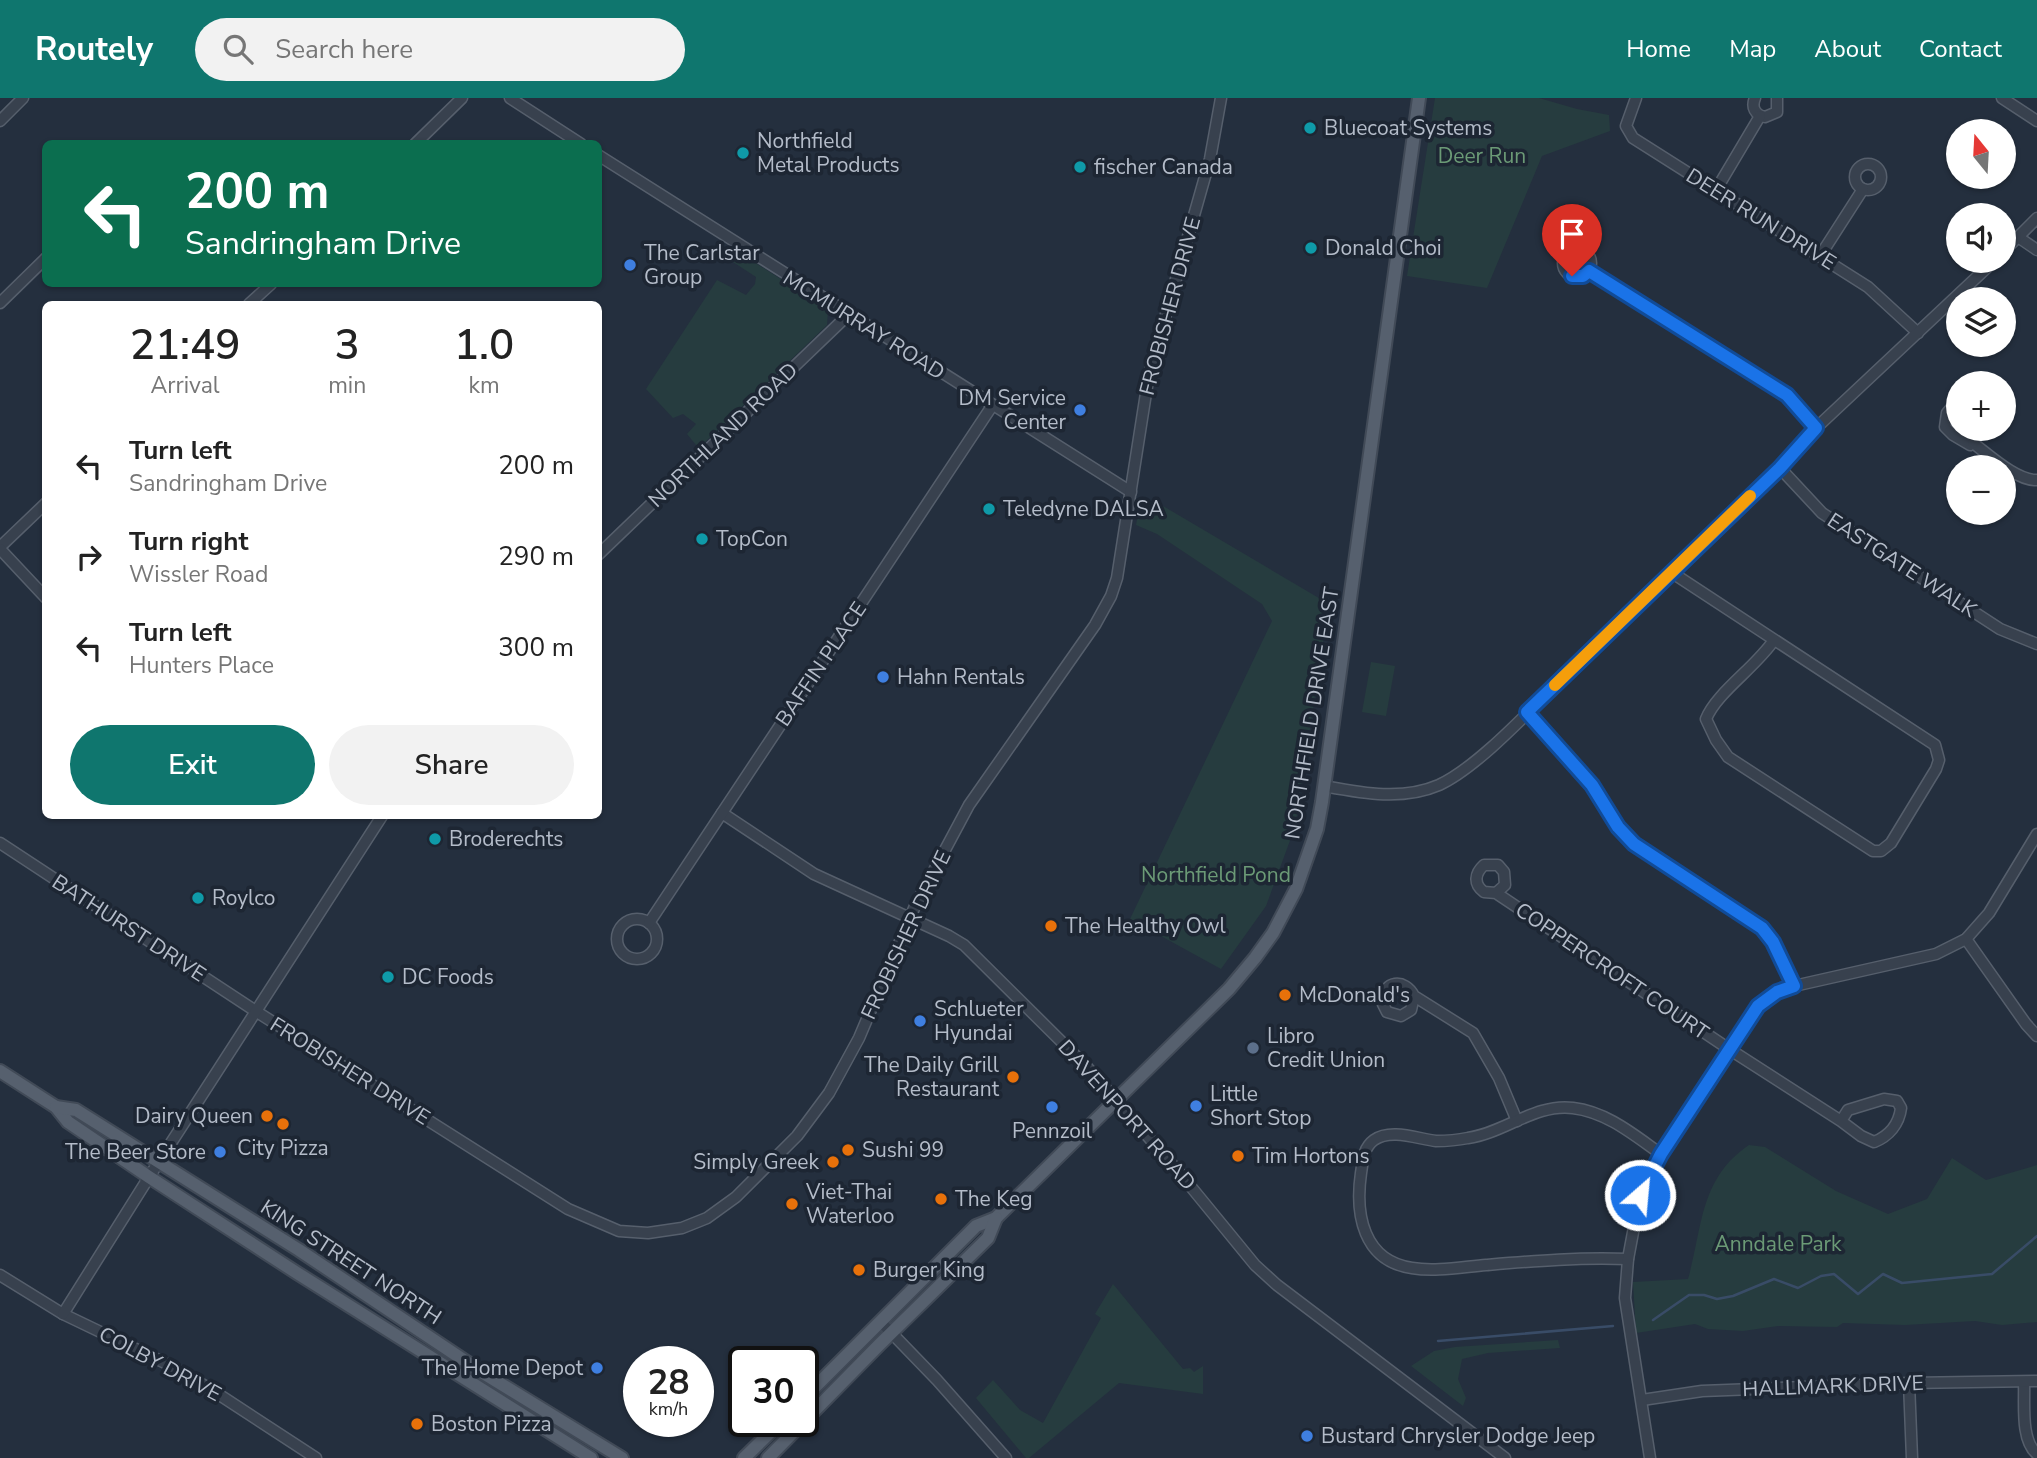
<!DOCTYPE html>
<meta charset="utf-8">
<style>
body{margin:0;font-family:"Nunito Sans",sans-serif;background:#f2f2f2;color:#222;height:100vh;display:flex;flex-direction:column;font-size:26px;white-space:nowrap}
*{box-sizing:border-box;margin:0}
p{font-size:23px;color:#767676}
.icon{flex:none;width:38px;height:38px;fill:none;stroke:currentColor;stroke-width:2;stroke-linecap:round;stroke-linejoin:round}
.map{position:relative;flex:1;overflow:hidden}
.details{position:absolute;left:42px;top:203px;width:560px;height:518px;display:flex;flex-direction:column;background:#fff;border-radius:10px;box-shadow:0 2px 5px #0004}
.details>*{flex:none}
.hud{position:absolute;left:42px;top:42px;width:560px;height:147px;border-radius:10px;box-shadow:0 2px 5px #0004;background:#0b6e4f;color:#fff;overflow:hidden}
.needle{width:46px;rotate:342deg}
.fabs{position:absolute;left:1946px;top:21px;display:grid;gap:14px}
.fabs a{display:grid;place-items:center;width:70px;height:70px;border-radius:50%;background:#fff;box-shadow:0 2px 5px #0004;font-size:35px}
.speed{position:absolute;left:623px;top:1248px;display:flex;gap:14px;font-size:35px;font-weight:700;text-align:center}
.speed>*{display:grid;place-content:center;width:91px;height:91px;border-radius:50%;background:#fff;box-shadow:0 2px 5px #0004;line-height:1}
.speed small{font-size:18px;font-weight:400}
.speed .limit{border:4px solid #111;border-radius:10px;background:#fff;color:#111}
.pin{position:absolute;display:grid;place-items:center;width:60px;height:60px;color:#fff;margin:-72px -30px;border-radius:50% 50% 50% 0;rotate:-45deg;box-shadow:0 0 7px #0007}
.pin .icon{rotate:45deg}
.me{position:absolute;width:77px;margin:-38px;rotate:27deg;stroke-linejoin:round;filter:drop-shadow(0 0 5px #0008)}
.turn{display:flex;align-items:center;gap:24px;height:147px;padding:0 28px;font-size:32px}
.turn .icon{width:91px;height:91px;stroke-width:2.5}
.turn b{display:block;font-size:49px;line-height:60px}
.eta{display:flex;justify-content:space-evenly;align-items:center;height:119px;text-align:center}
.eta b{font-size:42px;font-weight:600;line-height:49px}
.action{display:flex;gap:14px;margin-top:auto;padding:14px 28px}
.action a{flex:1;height:80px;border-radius:42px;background:#0f766e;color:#fff;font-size:28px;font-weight:600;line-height:80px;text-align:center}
.action a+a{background:#f2f2f2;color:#222}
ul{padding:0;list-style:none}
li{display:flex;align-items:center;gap:21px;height:91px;padding:0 28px}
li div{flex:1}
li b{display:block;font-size:26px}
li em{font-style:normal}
header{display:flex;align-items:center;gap:42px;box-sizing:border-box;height:98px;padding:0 35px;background:#0f766e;color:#fff}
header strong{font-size:33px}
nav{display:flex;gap:38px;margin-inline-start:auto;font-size:24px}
.search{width:490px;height:63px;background:#f2f2f2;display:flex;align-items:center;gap:18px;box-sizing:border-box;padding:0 24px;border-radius:38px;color:#767676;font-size:26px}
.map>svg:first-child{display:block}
.green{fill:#263c3f}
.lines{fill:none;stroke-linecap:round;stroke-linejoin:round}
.stream{stroke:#394c67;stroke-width:2.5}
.minor-casing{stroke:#565f6c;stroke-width:13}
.major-casing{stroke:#414a57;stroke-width:16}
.minor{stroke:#38414e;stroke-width:10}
.major{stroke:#56606e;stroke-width:12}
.route-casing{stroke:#114b97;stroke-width:18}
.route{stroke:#1a73e8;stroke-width:12}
.slow{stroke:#f59e0b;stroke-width:12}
.culture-dot{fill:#0f9aa8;stroke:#1d2633;stroke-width:2.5}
.shop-dot{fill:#3f7fe0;stroke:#1d2633;stroke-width:2.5}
.food-dot{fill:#e8710a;stroke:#1d2633;stroke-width:2.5}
.service-dot{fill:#5c6f8a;stroke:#1d2633;stroke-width:2.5}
.labels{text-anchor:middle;stroke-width:7;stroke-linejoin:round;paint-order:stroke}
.poi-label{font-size:21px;fill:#b4bcc9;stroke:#1d2633;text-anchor:start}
.park-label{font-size:21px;fill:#6b9a76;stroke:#1d2633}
.street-label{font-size:21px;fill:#b4bcc9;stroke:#1d2633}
</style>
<header>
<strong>Routely</strong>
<div class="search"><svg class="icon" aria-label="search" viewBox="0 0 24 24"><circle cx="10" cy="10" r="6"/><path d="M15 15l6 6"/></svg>Search here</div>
<nav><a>Home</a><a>Map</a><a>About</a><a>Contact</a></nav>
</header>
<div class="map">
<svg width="2037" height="1360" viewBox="0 0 2037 1360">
<rect width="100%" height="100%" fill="#242f3e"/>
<g class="green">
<polygon points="1435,0 1539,0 1577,11 1609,17 1610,33 1542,58 1487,190 1407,178"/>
<polygon points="740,155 821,207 828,213 827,227 702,347 696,347 687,336 696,326 683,316 673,320 646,291 717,182 746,197 755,186 756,179 733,164 734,158"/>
<polygon points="1141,402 1158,405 1329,506 1295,729 1266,808 1221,871 1130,821 1272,523 1262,506 1157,436 1136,427"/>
<polygon points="1371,564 1395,568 1386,618 1362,614"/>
<path d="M1749 1047 1765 1049 1836 1093 1888 1116 1927 1101 1952 1060 1986 1082 2037 1067V1224L2002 1227 1975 1223 1905 1227 1843 1225 1837 1229 1778 1228 1743 1233 1708 1231 1695 1226 1636 1235 1633 1184 1688 1181C1703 1129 1699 1081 1749 1047Z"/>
<polygon points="1113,1186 1183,1271 1190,1270 1194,1274 1203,1268 1203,1296 1119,1285 1029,1360 1026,1360 976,1300 993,1282 1020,1312 1043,1325 1101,1220 1095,1216"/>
<polygon points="1558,1242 1560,1250 1488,1255 1462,1261 1458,1281 1466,1300 1463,1308 1411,1268 1434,1253 1455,1249"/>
</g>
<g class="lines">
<g class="stream">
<polyline points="1653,1222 1689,1197 1704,1197 1717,1201 1733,1198 1774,1181 1798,1190 1821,1178 1834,1176 1858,1196 1883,1176 1902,1185 1992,1176 2037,1138"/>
<polyline points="1438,1243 1613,1228"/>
</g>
<g class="minor-casing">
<g id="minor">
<polyline points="510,0 581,46"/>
<polyline points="1636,0 1626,28 1633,40 1868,189 1918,235"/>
<path d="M1755 0C1751 9 1755 17 1765 19L1777 14V0"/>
<polyline points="2002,0 2037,23"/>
<polyline points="0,23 23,0"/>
<polyline points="415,46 462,0"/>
<polyline points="598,57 1131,394"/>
<circle cx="1868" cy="79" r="13"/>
<polyline points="1716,92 1760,18"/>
<polyline points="2018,139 2037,152"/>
<circle cx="1577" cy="165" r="14"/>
<polyline points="2004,153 2037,120"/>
<polyline points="1820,158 1863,91"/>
<polyline points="1589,173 1787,297 1816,330"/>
<polyline points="0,205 46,160"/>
<polyline points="249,206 271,186"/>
<path d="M1958 302 1947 315 1945 329 1953 337 1970 347 1973 345C1989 357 2017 383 2037 382"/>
<polyline points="1973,345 1980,331"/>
<polyline points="1780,370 1822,415 2000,531 2037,546"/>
<polyline points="0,449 46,405"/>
<polyline points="0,451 46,500"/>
<polyline points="598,457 848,217"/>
<path d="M1671 474 1935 647 1939 662 1936 671 1891 745 1881 753H1873L1728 659 1716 642 1706 621C1716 595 1756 569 1774 542"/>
<polyline points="1527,614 1592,687 1618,729 1634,746 1762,830 1773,844 1794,888"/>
<path d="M1324 688C1362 695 1402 703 1439 687 1478 669 1531 611 1563 580 1635 509 1707 439 1780 370L1816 330 1994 163"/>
<polyline points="722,715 814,776 949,838 964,847 1087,969 1178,1073 1255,1167 1277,1187 1505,1360"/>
<polyline points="0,745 257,914 568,1111 619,1133 648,1135 682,1130 707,1120 736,1099 797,1038 829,995 859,940 915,808 969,707 1095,527 1111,498 1117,480 1149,276 1210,61 1221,0"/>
<path d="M1496 795 1505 787 1504 774 1498 767H1484C1475 775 1473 786 1484 794L1496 795 1729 951 1841 1023 1848 1012 1884 1001 1897 1003 1901 1010C1899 1026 1889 1038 1874 1044L1861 1038 1841 1023"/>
<circle cx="637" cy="841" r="20"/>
<polyline points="649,825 992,308"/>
<polyline points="1966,841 2026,926 2037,938"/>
<path d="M1414 898 1411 912 1401 918 1387 914 1382 904C1383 882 1405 880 1414 898L1473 935 1499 980 1517 1023"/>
<path d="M1628 1161C1580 1159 1534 1163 1486 1167 1462 1169 1435 1174 1412 1170 1363 1163 1355 1116 1361 1075 1363 1063 1363 1050 1374 1042 1391 1030 1418 1041 1436 1043 1446 1043 1458 1042 1468 1040 1504 1035 1536 1005 1573 1010 1607 1014 1634 1037 1661 1056"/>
<polyline points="0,1177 63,1216 165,1265 212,1292 316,1360"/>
<polyline points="63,1216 149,1079 382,718"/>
<polyline points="880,1223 937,1282 1006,1360"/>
<path d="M2024 1284C2025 1304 2020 1342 2037 1356"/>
<polyline points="1909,1285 1912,1360"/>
<polyline points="1642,1302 1702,1293 1909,1285 2037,1283"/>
<polyline points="1650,1360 1625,1200 1628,1161 1640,1097 1661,1056 1758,908 1777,894 1794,888 1936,856 1966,841 1989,815 2037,736"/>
</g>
</g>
<g class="major-casing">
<g id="major">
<polyline points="0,973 56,1009 68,1024 149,1079 297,1175 591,1360"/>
<polyline points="56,1009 76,1012 299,1152 483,1275 622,1360"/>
<polyline points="803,1301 976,1128 996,1120 1229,891 1255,860 1273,835 1296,791 1317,731 1322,704 1419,0"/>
<polyline points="744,1360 782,1323"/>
<polyline points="768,1360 879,1247 988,1140 996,1120"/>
</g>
</g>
<use href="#minor" class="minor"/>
<use href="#major" class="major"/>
</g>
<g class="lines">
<g class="route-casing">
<polyline id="route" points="1572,178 1583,178 1589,173 1787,297 1816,330 1780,370 1527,614 1592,687 1618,729 1634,746 1762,830 1773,844 1794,888 1777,894 1758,908 1661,1056 1640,1097"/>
</g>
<use href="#route" class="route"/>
<polyline class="slow" points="1555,587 1750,398"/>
</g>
<g class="culture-dot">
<circle cx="1310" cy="30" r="7"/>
<circle cx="743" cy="55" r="7"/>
<circle cx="1080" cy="69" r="7"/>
<circle cx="1311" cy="150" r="7"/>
<circle cx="989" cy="411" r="7"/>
<circle cx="702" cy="441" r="7"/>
<circle cx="435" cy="741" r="7"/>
<circle cx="198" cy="800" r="7"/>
<circle cx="388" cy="879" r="7"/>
</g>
<g class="shop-dot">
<circle cx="630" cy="167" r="7"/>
<circle cx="1080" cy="312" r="7"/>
<circle cx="883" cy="579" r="7"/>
<circle cx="920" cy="923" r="7"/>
<circle cx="1196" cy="1008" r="7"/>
<circle cx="1052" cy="1009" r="7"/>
<circle cx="220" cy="1054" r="7"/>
<circle cx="597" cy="1270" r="7"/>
<circle cx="1307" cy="1338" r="7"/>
</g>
<g class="food-dot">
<circle cx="1051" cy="828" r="7"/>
<circle cx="1285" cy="897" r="7"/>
<circle cx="1013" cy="979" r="7"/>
<circle cx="267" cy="1018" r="7"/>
<circle cx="283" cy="1026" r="7"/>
<circle cx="848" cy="1052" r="7"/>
<circle cx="1238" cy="1058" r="7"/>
<circle cx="833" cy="1064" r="7"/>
<circle cx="941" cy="1101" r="7"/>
<circle cx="792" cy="1106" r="7"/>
<circle cx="859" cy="1172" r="7"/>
<circle cx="417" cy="1326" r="7"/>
</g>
<circle class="service-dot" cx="1253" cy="950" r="7"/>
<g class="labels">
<g class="poi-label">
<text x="1324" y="37">Bluecoat Systems</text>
<text x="757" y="50">Northfield<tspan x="757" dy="24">Metal Products</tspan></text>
<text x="1094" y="76">fischer Canada</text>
<text x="1325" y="157">Donald Choi</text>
<text x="644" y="162">The Carlstar<tspan x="644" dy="24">Group</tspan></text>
<text x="1066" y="307" text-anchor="end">DM Service<tspan x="1066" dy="24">Center</tspan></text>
<text x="1003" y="418">Teledyne DALSA</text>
<text x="716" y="448">TopCon</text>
<text x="897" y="586">Hahn Rentals</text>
<text x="449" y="748">Broderechts</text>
<text x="212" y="807">Roylco</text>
<text x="1065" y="835">The Healthy Owl</text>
<text x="402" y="886">DC Foods</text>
<text x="1299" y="904">McDonald's</text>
<text x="934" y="918">Schlueter<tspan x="934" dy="24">Hyundai</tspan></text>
<text x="1267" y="945">Libro<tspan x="1267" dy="24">Credit Union</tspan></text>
<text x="999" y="974" text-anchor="end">The Daily Grill<tspan x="999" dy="24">Restaurant</tspan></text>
<text x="1210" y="1003">Little<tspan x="1210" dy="24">Short Stop</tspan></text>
<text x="253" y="1025" text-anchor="end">Dairy Queen</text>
<text x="1052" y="1040" text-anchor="middle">Pennzoil</text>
<text x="283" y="1057" text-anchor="middle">City Pizza</text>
<text x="862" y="1059">Sushi 99</text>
<text x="206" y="1061" text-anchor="end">The Beer Store</text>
<text x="1252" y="1065">Tim Hortons</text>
<text x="819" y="1071" text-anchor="end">Simply Greek</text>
<text x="806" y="1101">Viet-Thai<tspan x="806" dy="24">Waterloo</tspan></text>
<text x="955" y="1108">The Keg</text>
<text x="873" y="1179">Burger King</text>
<text x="583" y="1277" text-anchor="end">The Home Depot</text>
<text x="431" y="1333">Boston Pizza</text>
<text x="1321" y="1345">Bustard Chrysler Dodge Jeep</text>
</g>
<g class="park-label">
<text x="1482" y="65">Deer Run</text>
<text x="1216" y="784">Northfield Pond</text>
<text x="1778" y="1153">Anndale Park</text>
</g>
<g class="street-label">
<text transform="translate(1761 121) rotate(32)" y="7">DEER RUN DRIVE</text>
<text transform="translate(1170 208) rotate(-75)" y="7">FROBISHER DRIVE</text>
<text transform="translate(864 227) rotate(32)" y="7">MCMURRAY ROAD</text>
<text transform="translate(723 337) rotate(-44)" y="7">NORTHLAND ROAD</text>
<text transform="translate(1902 467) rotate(33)" y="7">EASTGATE WALK</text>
<text transform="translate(821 566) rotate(-56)" y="7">BAFFIN PLACE</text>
<text transform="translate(1312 615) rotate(-81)" y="7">NORTHFIELD DRIVE EAST</text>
<text transform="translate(129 830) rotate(33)" y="7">BATHURST DRIVE</text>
<text transform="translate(906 837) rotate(-65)" y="7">FROBISHER DRIVE</text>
<text transform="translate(1612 873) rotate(34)" y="7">COPPERCROFT COURT</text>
<text transform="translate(350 973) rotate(32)" y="7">FROBISHER DRIVE</text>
<text transform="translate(1127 1017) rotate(48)" y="7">DAVENPORT ROAD</text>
<text transform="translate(351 1164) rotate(33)" y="7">KING STREET NORTH</text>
<text transform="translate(160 1266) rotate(28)" y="7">COLBY DRIVE</text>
<text transform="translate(1833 1288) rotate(-2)" y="7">HALLMARK DRIVE</text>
</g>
</g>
</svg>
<div class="fabs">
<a><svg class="needle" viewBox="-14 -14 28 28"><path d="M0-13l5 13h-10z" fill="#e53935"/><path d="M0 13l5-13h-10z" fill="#767676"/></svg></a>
<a><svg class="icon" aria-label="sound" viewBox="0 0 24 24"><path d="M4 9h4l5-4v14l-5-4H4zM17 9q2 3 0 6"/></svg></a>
<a><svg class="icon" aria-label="layers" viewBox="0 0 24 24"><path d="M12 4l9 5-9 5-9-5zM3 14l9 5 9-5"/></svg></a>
<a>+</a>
<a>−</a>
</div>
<div class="speed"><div>28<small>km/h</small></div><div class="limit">30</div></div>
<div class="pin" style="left:1572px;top:178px;background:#d93025"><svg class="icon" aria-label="arrive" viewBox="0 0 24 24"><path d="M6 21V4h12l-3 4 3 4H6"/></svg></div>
<svg class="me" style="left:1640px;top:1097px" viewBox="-20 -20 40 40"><circle r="17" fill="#1a73e8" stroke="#fff" stroke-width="3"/><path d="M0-11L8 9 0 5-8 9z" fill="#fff"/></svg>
<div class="hud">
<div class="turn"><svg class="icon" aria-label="left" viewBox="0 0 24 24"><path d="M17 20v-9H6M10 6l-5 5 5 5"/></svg><div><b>200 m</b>Sandringham Drive</div></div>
</div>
<section class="details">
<div class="eta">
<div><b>21:49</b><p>Arrival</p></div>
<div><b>3</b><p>min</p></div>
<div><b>1.0</b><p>km</p></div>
</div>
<ul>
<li><svg class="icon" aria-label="left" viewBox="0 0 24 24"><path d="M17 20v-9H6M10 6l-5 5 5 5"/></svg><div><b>Turn left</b><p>Sandringham Drive</p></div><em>200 m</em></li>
<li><svg class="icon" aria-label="right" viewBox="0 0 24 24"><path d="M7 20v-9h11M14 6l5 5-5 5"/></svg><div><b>Turn right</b><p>Wissler Road</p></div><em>290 m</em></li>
<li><svg class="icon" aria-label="left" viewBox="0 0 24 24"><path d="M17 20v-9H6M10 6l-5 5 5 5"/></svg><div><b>Turn left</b><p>Hunters Place</p></div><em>300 m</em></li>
</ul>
<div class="action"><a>Exit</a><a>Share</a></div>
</section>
</div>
